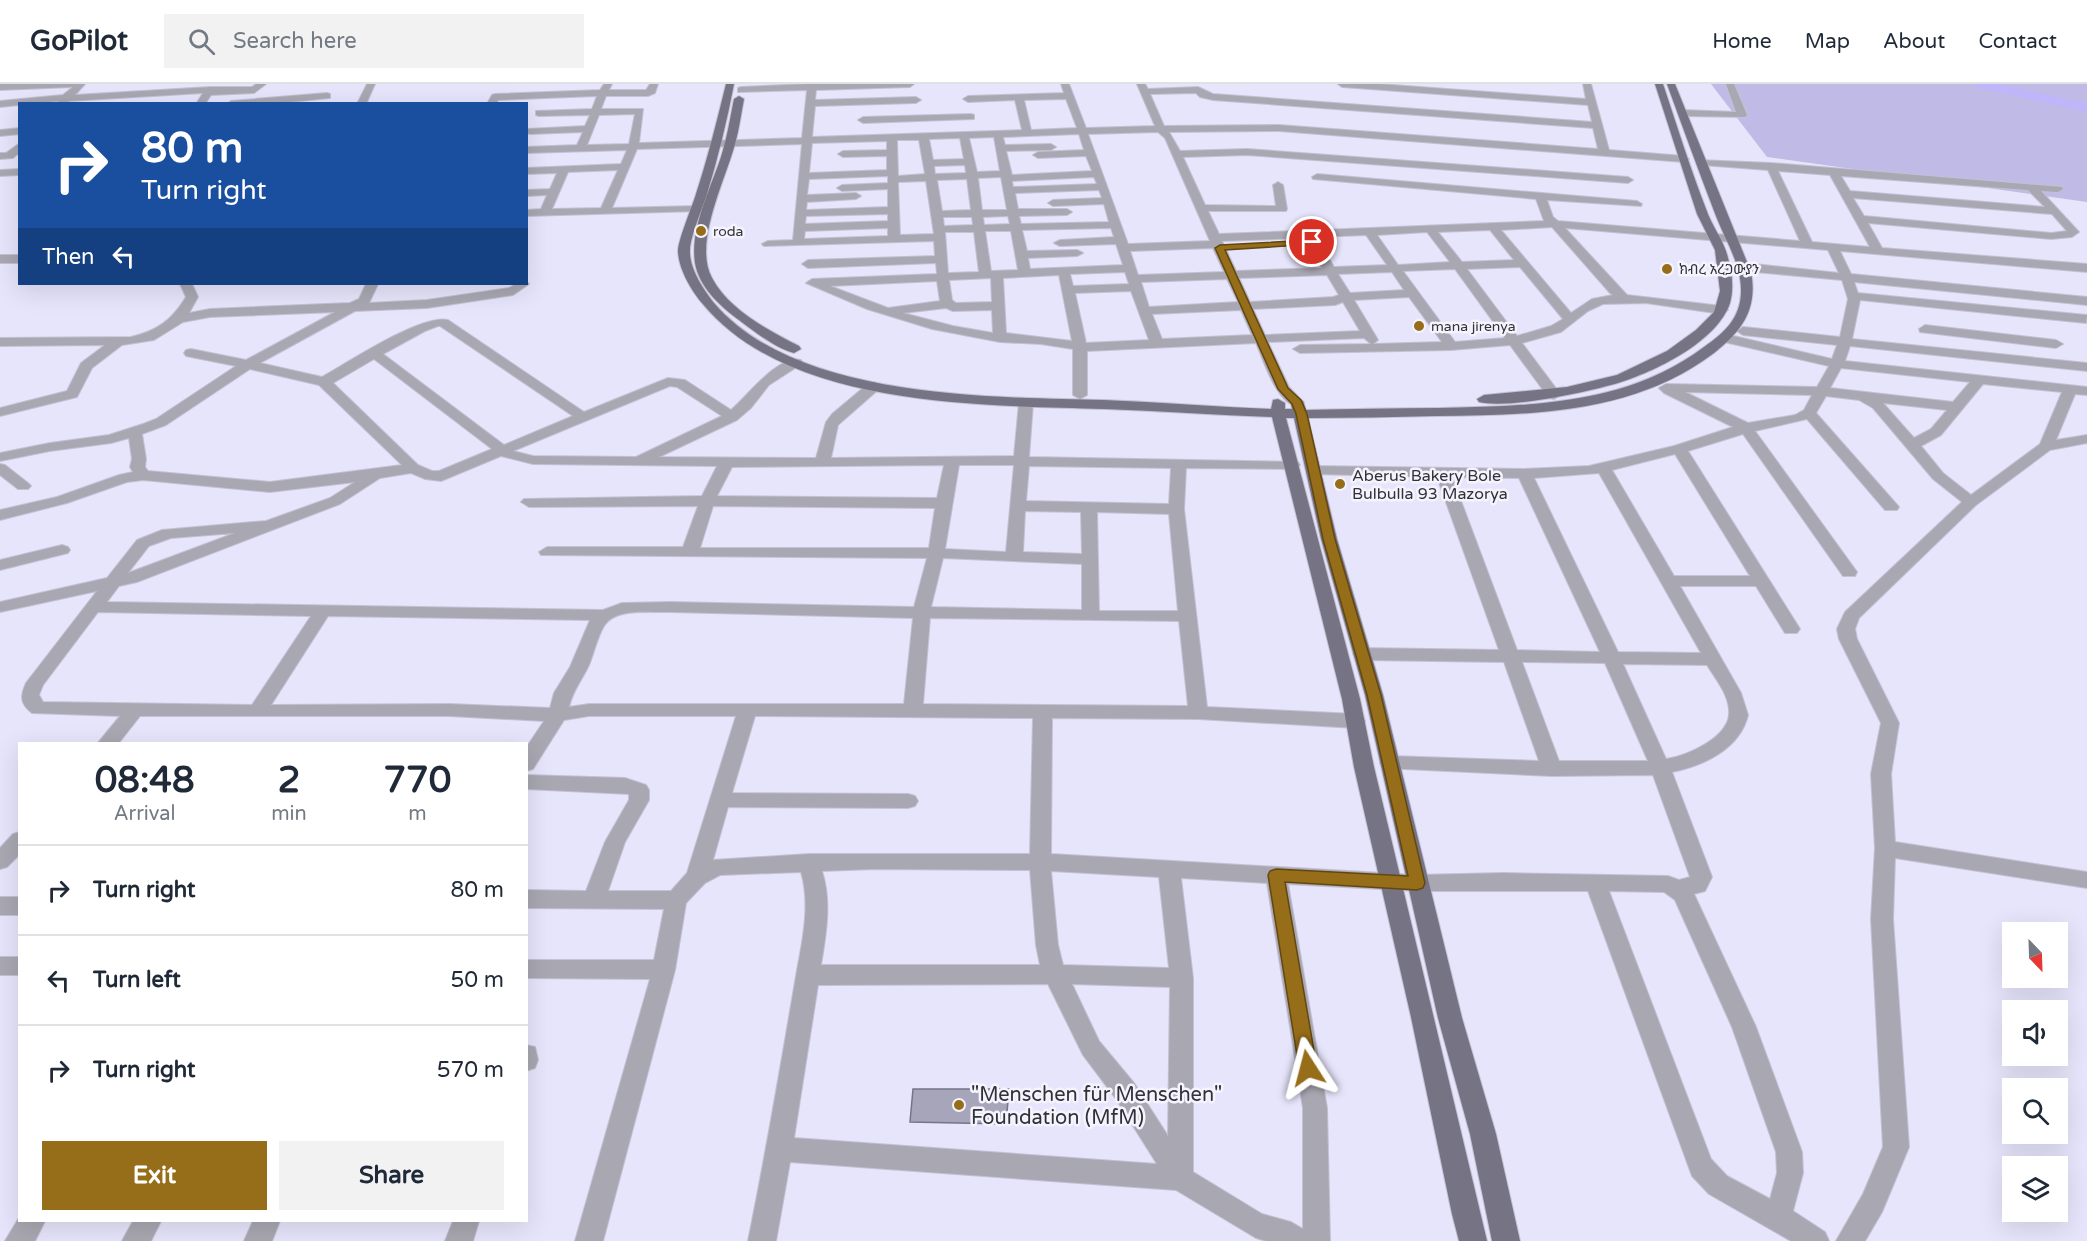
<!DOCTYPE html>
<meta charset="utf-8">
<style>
body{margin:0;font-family:"Varela Round","Noto Sans Ethiopic",sans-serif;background:#f2f2f3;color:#1f2937;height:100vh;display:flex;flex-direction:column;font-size:22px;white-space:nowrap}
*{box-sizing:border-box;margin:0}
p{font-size:20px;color:#747a83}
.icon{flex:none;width:33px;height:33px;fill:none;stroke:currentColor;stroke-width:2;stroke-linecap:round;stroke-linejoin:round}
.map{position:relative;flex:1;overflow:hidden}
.drawer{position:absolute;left:18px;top:658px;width:510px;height:480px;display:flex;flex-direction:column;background:#fff;border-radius:0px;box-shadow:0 6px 24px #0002}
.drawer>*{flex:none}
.guide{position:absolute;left:18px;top:18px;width:510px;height:183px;border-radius:0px;box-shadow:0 6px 24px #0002;background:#1a4fa0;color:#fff;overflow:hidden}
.needle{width:39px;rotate:157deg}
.fabs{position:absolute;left:2002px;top:838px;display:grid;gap:12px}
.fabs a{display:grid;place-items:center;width:66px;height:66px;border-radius:0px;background:#fff;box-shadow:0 6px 24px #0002;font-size:30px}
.pin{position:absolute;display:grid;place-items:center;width:51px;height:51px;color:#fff;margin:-26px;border:3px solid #fff;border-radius:50%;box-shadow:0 2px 6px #0007}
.me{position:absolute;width:66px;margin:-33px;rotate:351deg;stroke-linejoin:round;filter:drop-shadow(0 0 4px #0008)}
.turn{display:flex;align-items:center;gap:21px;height:126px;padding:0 24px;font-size:27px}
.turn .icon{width:78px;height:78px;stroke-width:2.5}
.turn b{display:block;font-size:42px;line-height:51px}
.then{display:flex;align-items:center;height:57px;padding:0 24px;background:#0003;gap:12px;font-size:22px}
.eta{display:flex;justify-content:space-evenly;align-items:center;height:102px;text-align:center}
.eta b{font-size:36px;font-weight:700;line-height:42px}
.cta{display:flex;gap:12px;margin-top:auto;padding:12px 24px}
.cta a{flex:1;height:69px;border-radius:0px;background:#966d19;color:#fff;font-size:24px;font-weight:700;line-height:69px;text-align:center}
.cta a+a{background:#f2f2f3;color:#1f2937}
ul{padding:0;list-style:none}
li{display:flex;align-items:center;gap:18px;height:90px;padding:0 24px;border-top:2px solid #e0e1e3}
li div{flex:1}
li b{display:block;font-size:22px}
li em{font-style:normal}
header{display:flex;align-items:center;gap:36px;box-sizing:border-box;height:84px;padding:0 30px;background:#fff;border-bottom:2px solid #e0e1e3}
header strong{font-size:28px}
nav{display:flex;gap:33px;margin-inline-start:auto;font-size:21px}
.search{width:420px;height:54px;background:#f2f2f3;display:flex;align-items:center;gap:15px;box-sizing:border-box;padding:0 21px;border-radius:0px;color:#747a83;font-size:22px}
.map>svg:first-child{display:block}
.green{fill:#bfbae6}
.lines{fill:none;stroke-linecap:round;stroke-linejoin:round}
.river{fill:#beb5fb;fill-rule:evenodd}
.building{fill:#a7a5ba;stroke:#767487;stroke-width:1.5}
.minor-casing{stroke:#c3c1d4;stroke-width:2}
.major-casing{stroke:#c3c1d4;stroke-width:2}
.minor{fill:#a9a8b2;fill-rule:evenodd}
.major{fill:#757384;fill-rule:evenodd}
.route{fill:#966d19;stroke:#624710;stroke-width:1.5}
.poi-dot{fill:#966d19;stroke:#f5f4fd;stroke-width:2}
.labels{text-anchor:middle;stroke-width:5;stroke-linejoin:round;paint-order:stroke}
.far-poi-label{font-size:14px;fill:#32313a;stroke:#f5f4fd;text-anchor:start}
.poi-label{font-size:16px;fill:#32313a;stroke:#f5f4fd;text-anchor:start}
.near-poi-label{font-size:20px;fill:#32313a;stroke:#f5f4fd;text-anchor:start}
</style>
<header>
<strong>GoPilot</strong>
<div class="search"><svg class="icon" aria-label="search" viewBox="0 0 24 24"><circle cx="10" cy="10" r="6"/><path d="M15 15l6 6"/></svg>Search here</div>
<nav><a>Home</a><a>Map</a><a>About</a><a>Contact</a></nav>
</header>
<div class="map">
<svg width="2087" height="1157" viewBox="0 0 2087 1157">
<rect width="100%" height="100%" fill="#e7e5fb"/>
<polygon class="green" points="1711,0 2087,0 2087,118 1767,73"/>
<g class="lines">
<polygon class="river" points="1972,0 1997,0 2087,20 2087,28 1979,4"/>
</g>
<polygon class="building" points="913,1005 1009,1005 1006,1040 910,1038"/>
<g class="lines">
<g class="minor-casing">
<g id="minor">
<polygon points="0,0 85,0 75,11 210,3 252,3 256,0 266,0 254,9 211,11 205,20 196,20 203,9 69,17 66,20 57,20 58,17 0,23 0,17 63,11 73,3 0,6"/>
<polygon points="367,0 375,0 366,20 357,20"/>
<path d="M604 0H612L609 6H646L650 0H658L655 9 648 12H606L601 25H643L639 59 802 54 807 6 738 8V4L741 3 808 0H914L910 3 816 6 815 16 916 13 921 16 916 19 815 22 812 53 1022 46 1015 16 968 18 963 15 968 12 1064 9 1061 0H1069L1086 44 1155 42 1137 0H1145L1148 5 1198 3 1213 10 1592 38 1588 21 1342 3 1338 0H1379L1586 15 1583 0H1591L1609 66 1684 72 1689 75 1684 78 1279 47 1169 48 1180 67 1247 65 1628 93 1633 96 1628 99 1247 71 1183 73 1205 121 1276 122 1273 101 1278 98 1283 101 1287 125 1286 127H1208L1219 150 1544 137 1536 115 1313 95 1312 93 1317 90 1637 117 1642 120 1641 122 1547 116 1553 133 1558 137 1800 157 1768 86 1702 81 1698 80V76L1771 79 2062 103 2063 105 2058 108 2041 107 2079 148 2072 153 2051 155 1868 139 1882 164 2087 180V188L1840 167 1851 190 2087 213V221L1854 198 1858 209 2087 231 2086 239 1860 216 1852 255 2087 279V287L1850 262 1845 277 2087 303V311L2075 310 2056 356 2087 351V359L2050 366 1976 421 1859 534 1855 545 1857 555 1899 639 1891 690 1895 758 2087 788V804L1895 774 1893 835 1909 1063 1882 1128 1865 1157H1836L1863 1110 1883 1063 1871 835 1875 764 1871 690 1881 639 1839 555 1837 545 1845 528 1962 418 1933 395 1873 324 1859 316 1826 312 1816 329 1899 423 1897 426H1885L1807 335 1755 347 1857 488 1855 492H1843L1743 350 1688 367 1800 545 1797 549H1785L1756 502H1680L1741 609 1748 631C1740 665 1703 682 1672 688L1712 793 1705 807 1694 810 1756 943 1802 1068 1803 1089 1793 1127 1825 1148 1829 1157H1791L1709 1110 1692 1092 1588 807H1417L1288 800 1327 1024 1330 1157H1266L1256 1154 1176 1106 790 1078 776 1157H748C766 1069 781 980 796 892 802 858 811 822 801 788L720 791 705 799 686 819 675 886 603 1157H575L650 895 526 894V876H654L664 825 526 824V806L586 807 605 758 629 716V710L526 705V691L625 694 646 701 649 706V716L625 758 608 807H671L687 789 736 632H589L564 636 533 685 526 687V664L544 637 449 632H140L118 660H97L120 632 32 629C20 619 20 613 26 599L97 507 0 528V518L107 494 137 456 162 446 266 437 330 414 355 398 270 408 143 396 127 398 67 419 0 436V426L57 413 119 391 133 388 130 383 132 375 129 354 111 359 50 367 0 377V369L50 359 109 351 143 340 156 335 236 282 186 272 184 269 186 266 191 265 246 276 335 228 210 233 183 238 154 256 122 261 92 284 77 313 0 332V324L67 307 81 279 105 261 0 262V254L131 253C157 247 172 236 186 213L180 200H192L198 213 189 229 210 225 350 219 359 215 366 200H378L369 219 427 216 509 204 516 200H526V197L529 200 513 211 427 224 355 227 260 279 322 293C349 278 421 230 448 236L584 328 668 294 685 296 731 326C747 313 777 271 801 276L803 279 769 301 751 324 737 336 659 373 816 374 826 338 832 330 869 299 874 298 881 302 879 305 838 341 831 374 1014 372 1019 319 1026 315 1033 319 1029 373 1298 378 1300 381 1293 385 1186 384 1184 425 1207 623 1356 630 1363 632 1365 637 1363 642 1356 644 1198 635 1052 634 1051 770 1417 791 1503 789 1668 792 1679 796 1690 793 1653 691 1552 692 1383 684 1380 679 1383 674 1390 672 1539 677 1504 578 1362 576 1356 574 1353 570 1356 566 1362 564 1499 566 1437 393 1313 390 1306 386 1313 382 1524 385 1589 382 1674 362 1733 343 1664 309 1659 304 1666 300 1817 303 1829 282 1720 257 1719 254 1725 250 1832 275 1837 261 1743 251 1737 247 1743 243 1840 253 1848 215 1842 196 1744 187 1738 183 1744 179 1839 189 1828 166 1565 144 1627 211 1722 222 1728 226 1722 230 1646 219 1603 220 1588 227 1561 248 1522 259 1561 311 1554 315 1549 314 1510 261 1451 266 1300 269 1293 265 1300 261 1371 260 1364 254 1268 258 1289 303 1304 319 1297 323C1276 318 1264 277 1256 259L1087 267V311L1080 315 1073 311V265L1041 260 1000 258 932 245 867 225 806 199 812 195 937 190 936 179 808 184 802 180 808 176 935 172 934 157 764 162 762 160 768 157 793 156 802 60 637 65 612 124 696 122 700 123V127L526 132V126L541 125 547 111 526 112V106L550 105 557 89 526 90V84L621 80 627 66 526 69V63L577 61 583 48 530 50 527 49V45L585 42 590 31 539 32 536 31V27L592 25 597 12 498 16 496 20H487L492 11 495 10 600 6ZM1196 9 1200 13 1213 16 1593 44 1598 65 1279 41 1164 42 1150 10ZM1066 15 1077 44 1031 46 1024 16ZM635 30 629 60 587 61 599 31ZM1158 48 1165 54 1210 157 1128 160 1088 50ZM1079 50 1084 66 1038 68 1033 71 1038 74 1086 72 1092 87 1012 91 1006 67 1051 66 1056 63 1051 60 1005 61 1003 53ZM994 53 1000 87 977 88 969 54ZM960 54 964 75 933 76 929 55ZM897 56H919L925 90 898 92ZM887 57V66L843 67 838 70 843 73 887 72V86L809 89 812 59ZM965 81 966 89 935 90 934 82ZM618 86 601 124 552 125 568 88ZM1778 87 1830 91 1870 163 1812 158ZM888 92V99L842 101 837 104 842 107 888 105V123L806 126 807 118 856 115 861 112 856 109 807 111 809 95ZM1841 92 2028 106 2045 123 1850 107ZM1001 93 1007 126H982L978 94ZM1094 93 1097 100 1013 103 1012 97ZM967 95 971 126 942 127 937 96ZM926 97 934 150 900 151 898 98ZM1099 106 1102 114 1053 116 1048 119 1053 122 1104 120 1109 138 1021 140 1019 132 1067 131 1072 128 1067 125H1018L1015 109ZM1853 114 2052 130 2067 147 2051 149 1864 132ZM888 130V137L805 140 806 132ZM1008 132 1010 140 984 141 983 133ZM943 133H972L973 141 944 142ZM1552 143 1610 209 1613 211 1592 215 1571 229 1501 146ZM888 144V152L804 155 805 147ZM1111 144 1114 153 1060 156 1054 159 1060 162 1116 160 1123 181 1030 185 1028 174 1077 172 1083 169 1077 166 1027 167 1022 146ZM1490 146 1514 176 1462 178 1438 148ZM985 147H1011L1018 186 991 187ZM945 148H974L979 188 948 189ZM1427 148 1450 178 1398 181 1377 151ZM1366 151 1387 181 1334 183 1316 153ZM1305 154 1322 184 1236 187 1222 157ZM1213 164 1224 188 1138 191 1130 167ZM1520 183 1563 235 1551 242 1517 252 1467 185ZM1455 185 1505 254 1455 258 1403 187ZM1125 188 1129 200 1073 202 1070 190ZM1392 188 1404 206 1350 209 1338 190ZM1059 191 1072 257 1006 249 1003 194ZM1327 191 1339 211 1333 213 1250 218 1239 194ZM991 194 992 218 956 219 952 216 949 196ZM1227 195 1238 218 1149 223 1141 198ZM937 197 940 217 888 224 830 202ZM1131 207 1149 256 1086 259 1075 209ZM1409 213 1442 258 1373 260 1378 256 1354 216ZM1343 218 1360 247 1265 251 1253 225 1335 221ZM946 224 953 227 992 226 993 249 953 242 903 229ZM1241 226 1252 251 1162 255 1152 230ZM438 242H440L573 332 504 361 383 270 425 247ZM374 275 492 365 439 387H432L418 381 333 299ZM1841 284 1970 298 1953 318 1830 304ZM250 285 319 301 402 381 270 398 148 387 145 383 146 375 142 350 166 341ZM1983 300 2062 308 2040 360 1971 411 1943 389 1921 362 1941 351ZM670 302 677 303 722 332 636 373 533 372 513 367ZM1685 308 1812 311 1804 326 1795 331 1748 339ZM1883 319 1947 326 1931 345 1914 354ZM1675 370 1750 492H1674L1612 386ZM501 372 533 380 717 382 702 412 524 415 521 418 529 423 698 422 683 463H547L539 468 541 471 927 474 914 523 670 518 622 519 603 526 107 518 119 502 137 498 340 420 380 394 411 389 425 395 441 397ZM944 381 937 414 717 412 732 383ZM959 381H1014L1006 468 945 465ZM1029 382 1171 384 1169 420 1026 417ZM1599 389 1701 569 1618 568 1534 394ZM1452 393 1519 394 1600 568 1517 566ZM713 422 935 424 929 464H700ZM1025 427 1081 428 1082 470 1023 468ZM1097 428 1169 430 1178 527H1099ZM235 449 128 489 149 462 171 454ZM943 474 1082 480V526L931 523ZM98 528 311 532 252 621 43 618 39 611 43 601ZM670 528 913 534 904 620H589L569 623C573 606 582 596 589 581 594 569 597 554 604 542 616 523 651 529 670 528ZM328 532 590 536 570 583 554 609 550 624 449 620 271 621ZM930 534 1179 537 1188 622 923 620ZM1522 578 1605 579 1648 677H1559ZM1623 580 1707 581C1715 594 1729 611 1729 627 1731 653 1687 672 1666 675ZM755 632 1033 634 1030 770H809L713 776 728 723 908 724 915 722 918 717 915 712 908 710 732 709ZM875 785 1030 786 1036 861 1040 881H821C826 850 832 818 822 787ZM1051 787 1159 793 1169 884 1063 881 1058 861ZM1181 794 1267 799 1303 1024V1145L1291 1138 1262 1130 1193 1088V894ZM1609 807 1664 808 1675 816 1732 943 1776 1068 1777 1089 1770 1115 1727 1092 1711 1075ZM1048 900 1083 971 1116 1015 1157 1080 794 1054 818 901ZM1072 900 1170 903 1168 1052 1134 999 1099 957Z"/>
<polygon points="1726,0 1734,0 1747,31 1745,33 1683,32 1678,29 1683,26 1736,28"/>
<polygon points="327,9 330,10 330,14 270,20 227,20 231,17"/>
<polygon points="971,30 974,31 974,35 863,39 858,36 863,33"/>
<polygon points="20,44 20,50 0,52 0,46"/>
<polygon points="20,59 20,68 13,74 0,75 0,69 6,69"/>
<polygon points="20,85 20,91 0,92 0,86"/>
<rect x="0" y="171" width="20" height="8"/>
<polygon points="1925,241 2056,256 2063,260 2056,264 1920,248 1919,245"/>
<polygon points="0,380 5,381 28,399 31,402 28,405 18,405 0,391"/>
<polygon points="62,461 68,463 70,466 68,469 0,486 0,476"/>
<polygon points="20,748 20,770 7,783 0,785 0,764 13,750"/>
<rect x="0" y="813" width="20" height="18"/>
<rect x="0" y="873" width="20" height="18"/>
<polygon points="526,961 535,963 538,976 535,984 526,987"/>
<polygon points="20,1132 20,1137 45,1137 35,1157 5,1157"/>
<polygon points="133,1137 161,1137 151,1157 122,1157"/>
<polygon points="253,1137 280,1137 272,1157 244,1157"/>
<polygon points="453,1137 479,1137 473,1157 445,1157"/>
</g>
</g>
<g class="major-casing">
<g id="major">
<path d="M726 0H734C727 37 718 73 707 110 703 123 690 153 690 166 689 184 703 205 714 219 796 315 988 313 1104 316 1159 318 1215 323 1271 325L1273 316 1278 315 1285 319V325H1292L1291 320 1298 316 1303 317 1306 326C1350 325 1394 324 1438 324 1531 322 1627 321 1704 263 1724 249 1740 235 1741 209 1742 181 1726 158 1716 132 1699 88 1683 44 1667 0H1675L1751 188C1758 225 1742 247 1714 269 1634 330 1531 331 1436 332 1393 333 1351 334 1308 334L1337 455 1383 611 1462 934 1496 1050 1520 1157H1492L1470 1050 1438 934 1365 611 1321 455 1294 334H1286L1360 615 1374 683 1487 1157H1459L1452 1130 1411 933 1354 683 1342 615 1272 333C1216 331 1160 327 1104 325 980 321 788 324 702 219 691 206 678 184 678 166 679 154 692 123 696 110 708 73 717 37 726 0Z"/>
<path d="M1655 0H1663C1677 42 1690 84 1706 125 1712 143 1724 156 1728 174 1732 188 1734 205 1730 219 1717 258 1654 288 1618 299 1587 308 1509 325 1479 318L1477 315 1484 311 1567 303 1617 291 1667 267 1696 246 1714 228 1720 207 1715 166 1697 130Z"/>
<path d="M739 12 744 15C741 30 739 46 735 60 725 97 693 159 712 194 729 226 768 246 799 262L801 265 794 269C775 264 755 248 739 236 721 223 699 203 695 179 690 144 710 106 721 73 727 54 730 35 734 15Z"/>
</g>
</g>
<use href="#minor" class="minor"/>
<use href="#major" class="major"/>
</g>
<polygon class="route" points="1312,156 1316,157 1316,160 1225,166 1288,304 1301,316 1307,330 1335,455 1381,611 1425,799 1423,804 1417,806 1285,798 1317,984 1315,990 1308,992 1302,990 1299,984 1268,791 1270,787 1276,785 1408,792 1367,611 1323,455 1296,330 1292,320 1278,305 1215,164 1220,161"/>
<g class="poi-dot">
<circle cx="701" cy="147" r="6"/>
<circle cx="1667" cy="185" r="6"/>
<circle cx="1419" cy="242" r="6"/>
<circle cx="1340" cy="400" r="6"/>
<circle cx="959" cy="1021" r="6"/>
</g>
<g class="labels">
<g class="far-poi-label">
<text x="713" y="152">roda</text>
<text x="1679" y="190">ክብረ አረጋውያን</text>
<text x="1431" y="247">mana jirenya</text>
</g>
<g class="poi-label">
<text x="1352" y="397">Aberus Bakery Bole<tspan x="1352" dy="18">Bulbulla 93 Mazorya</tspan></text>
</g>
<g class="near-poi-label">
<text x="971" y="1017">"Menschen für Menschen"<tspan x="971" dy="23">Foundation (MfM)</tspan></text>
</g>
</g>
</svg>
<div class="fabs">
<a><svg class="needle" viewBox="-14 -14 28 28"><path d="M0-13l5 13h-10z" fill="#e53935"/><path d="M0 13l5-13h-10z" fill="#747a83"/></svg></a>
<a><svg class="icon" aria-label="sound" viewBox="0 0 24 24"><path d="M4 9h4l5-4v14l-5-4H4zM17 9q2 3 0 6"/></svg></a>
<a><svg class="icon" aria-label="search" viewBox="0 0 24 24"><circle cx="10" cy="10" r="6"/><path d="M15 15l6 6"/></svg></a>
<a><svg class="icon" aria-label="layers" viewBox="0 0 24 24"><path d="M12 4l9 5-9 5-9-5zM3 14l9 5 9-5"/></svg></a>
</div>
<div class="pin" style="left:1312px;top:158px;background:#d93025"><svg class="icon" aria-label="arrive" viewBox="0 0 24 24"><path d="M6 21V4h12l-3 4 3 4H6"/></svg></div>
<svg class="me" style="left:1308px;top:984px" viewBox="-20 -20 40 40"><path d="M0-17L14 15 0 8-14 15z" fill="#966d19" stroke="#fff" stroke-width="4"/></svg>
<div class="guide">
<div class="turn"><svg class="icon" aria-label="right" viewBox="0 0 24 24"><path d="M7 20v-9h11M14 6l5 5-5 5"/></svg><div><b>80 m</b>Turn right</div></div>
<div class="then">Then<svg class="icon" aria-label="left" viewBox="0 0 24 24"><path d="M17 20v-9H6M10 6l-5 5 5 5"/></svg></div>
</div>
<section class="drawer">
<div class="eta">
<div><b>08:48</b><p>Arrival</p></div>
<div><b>2</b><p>min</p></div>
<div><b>770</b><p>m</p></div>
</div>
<ul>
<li><svg class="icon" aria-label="right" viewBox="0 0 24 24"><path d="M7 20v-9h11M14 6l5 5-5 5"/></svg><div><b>Turn right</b></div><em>80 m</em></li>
<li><svg class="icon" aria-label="left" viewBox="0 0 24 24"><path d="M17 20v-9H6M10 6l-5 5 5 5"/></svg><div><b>Turn left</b></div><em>50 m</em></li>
<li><svg class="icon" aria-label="right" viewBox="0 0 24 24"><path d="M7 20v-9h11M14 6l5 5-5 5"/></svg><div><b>Turn right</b></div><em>570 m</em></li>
</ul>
<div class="cta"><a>Exit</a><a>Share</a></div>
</section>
</div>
